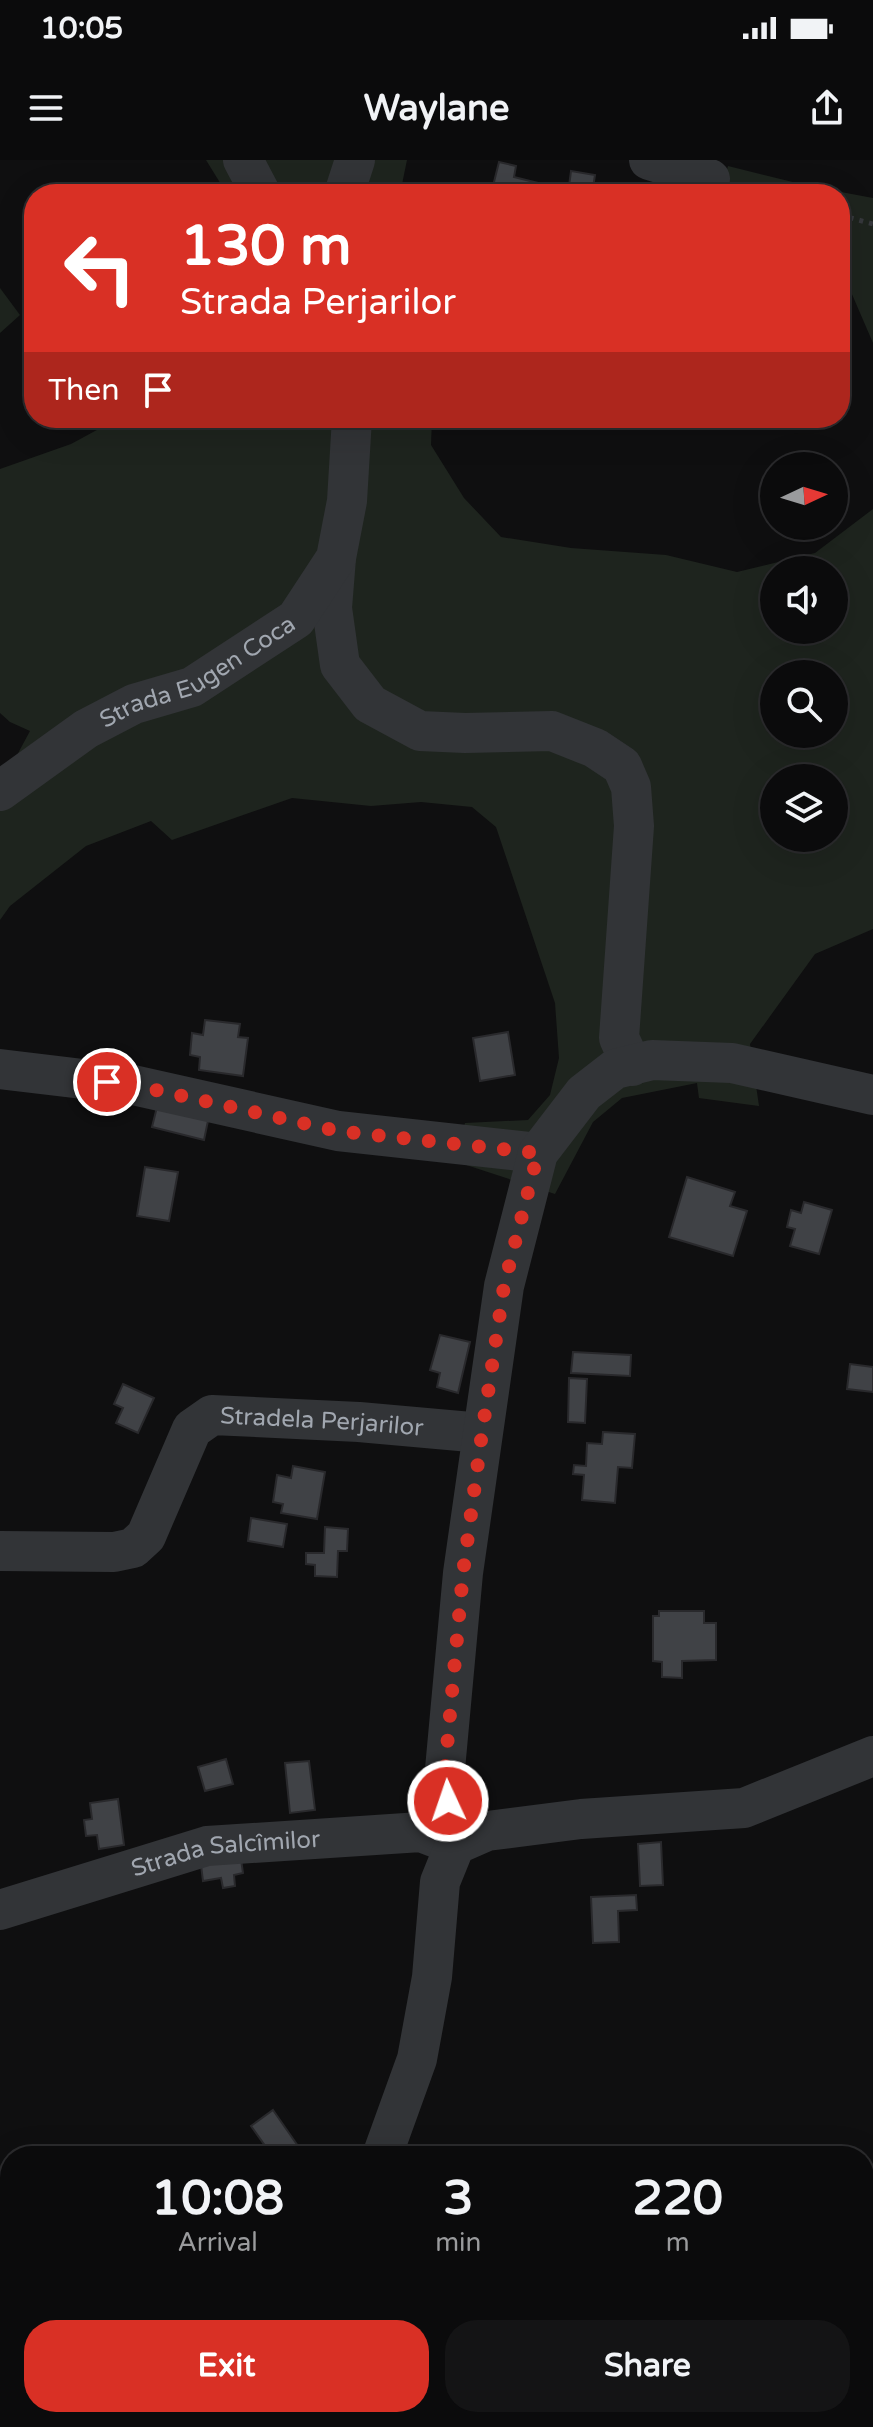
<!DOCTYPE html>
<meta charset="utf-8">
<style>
body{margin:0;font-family:"Varela Round",sans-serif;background:#141415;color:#f1f3f6;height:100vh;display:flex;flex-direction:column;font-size:30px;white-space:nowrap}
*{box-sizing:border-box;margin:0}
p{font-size:26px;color:#9a9b9d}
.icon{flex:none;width:44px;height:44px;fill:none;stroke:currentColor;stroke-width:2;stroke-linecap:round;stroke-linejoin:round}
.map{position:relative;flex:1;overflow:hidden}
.sheet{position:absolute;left:0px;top:1986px;width:874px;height:282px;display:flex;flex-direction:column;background:#0b0b0c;border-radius:32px 32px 0 0;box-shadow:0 8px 32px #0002,0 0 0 2px #2b2b2d}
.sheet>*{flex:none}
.banner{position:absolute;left:24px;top:24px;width:826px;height:244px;border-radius:32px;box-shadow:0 8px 32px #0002,0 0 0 2px #2b2b2d;background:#d93025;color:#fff;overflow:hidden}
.needle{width:52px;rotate:86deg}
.tools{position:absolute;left:760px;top:292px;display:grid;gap:16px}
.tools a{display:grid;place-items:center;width:88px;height:88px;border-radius:50%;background:#0b0b0c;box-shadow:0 8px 32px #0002,0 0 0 2px #2b2b2d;font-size:40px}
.pin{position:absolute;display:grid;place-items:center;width:68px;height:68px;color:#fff;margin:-34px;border:4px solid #fff;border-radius:50%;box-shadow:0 2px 8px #0007}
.me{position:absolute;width:88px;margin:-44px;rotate:357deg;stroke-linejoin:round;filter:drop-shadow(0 0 6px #0008)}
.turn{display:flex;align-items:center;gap:28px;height:168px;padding:0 24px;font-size:36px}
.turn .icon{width:104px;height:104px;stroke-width:2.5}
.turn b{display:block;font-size:56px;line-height:68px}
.then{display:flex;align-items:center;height:76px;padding:0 24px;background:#0003;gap:16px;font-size:30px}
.eta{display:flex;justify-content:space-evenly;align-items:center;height:136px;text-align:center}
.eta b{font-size:48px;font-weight:700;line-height:56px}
.cta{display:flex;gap:16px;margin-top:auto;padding:16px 24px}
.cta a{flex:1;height:92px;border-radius:32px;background:#d93025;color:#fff;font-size:32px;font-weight:700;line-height:92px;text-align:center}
.cta a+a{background:#141415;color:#f1f3f6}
.status{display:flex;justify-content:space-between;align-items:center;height:56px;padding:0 40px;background:#0b0b0c;direction:ltr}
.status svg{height:22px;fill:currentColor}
header{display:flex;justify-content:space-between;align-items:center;height:104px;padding:0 24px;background:#0b0b0c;font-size:36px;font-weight:700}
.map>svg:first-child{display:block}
.green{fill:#1e241e;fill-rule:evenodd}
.building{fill:#404246;stroke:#29292c;stroke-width:2}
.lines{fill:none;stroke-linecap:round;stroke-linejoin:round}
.path{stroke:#36383c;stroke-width:5;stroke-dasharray:4 6;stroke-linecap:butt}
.minor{stroke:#323437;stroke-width:40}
.route{stroke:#d93025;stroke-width:14;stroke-dasharray:0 25.2}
.labels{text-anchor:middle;stroke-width:7;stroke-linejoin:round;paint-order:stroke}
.street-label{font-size:24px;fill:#a1a7b0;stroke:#0a0a0b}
</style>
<div class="status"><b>10:05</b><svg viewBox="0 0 49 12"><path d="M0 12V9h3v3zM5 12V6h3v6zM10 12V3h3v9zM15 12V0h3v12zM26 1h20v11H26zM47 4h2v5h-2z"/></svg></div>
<header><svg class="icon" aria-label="menu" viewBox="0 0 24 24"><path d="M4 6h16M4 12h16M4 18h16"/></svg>Waylane<svg class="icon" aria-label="share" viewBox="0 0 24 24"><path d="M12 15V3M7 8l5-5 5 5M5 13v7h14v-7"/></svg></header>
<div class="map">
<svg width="873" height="2267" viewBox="0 0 873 2267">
<rect width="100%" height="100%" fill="#0f0f10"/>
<g class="green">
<polygon points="206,0 407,0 400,34 227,34"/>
<polygon points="728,6 809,26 873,38 873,183 848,125 840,113 840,34 719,34"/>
<polygon points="0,128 20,155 0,173"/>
<path d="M119 258H432L431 285 464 338 501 377 571 388 666 395 737 412 815 393 873 349V769L815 794 750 884 759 946 699 938 697 923 622 938 593 962 555 1034 454 1001 465 963 528 960 550 935 559 898 555 843 496 667 472 647 421 642 371 646 292 638 172 680 151 661 86 686 10 746 0 760V608L16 597 30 571 10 562 0 553V309L71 284ZM774 410H834V470H774ZM774 514H834V574H774ZM774 618H834V678H774Z"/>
<polygon points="0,2084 10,2095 10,2258 155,2258 160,2267 0,2267"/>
<polygon points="194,2258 362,2258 366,2265 189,2267"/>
</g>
<g class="building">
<polygon points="499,2 516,6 514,17 546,25 543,34 491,34"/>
<polygon points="571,11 595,15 592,34 568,34"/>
<polygon points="661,21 701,34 657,34"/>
<polygon points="205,860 240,864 238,877 248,878 243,916 199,910 200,897 190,895 192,873 203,875"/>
<polygon points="508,872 515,915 480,921 473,878"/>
<polygon points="158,943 209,956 204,980 152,967"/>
<polygon points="145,1007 178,1012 169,1061 137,1056"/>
<polygon points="687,1017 735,1032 730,1046 747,1051 733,1096 669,1077"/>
<polygon points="804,1042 832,1050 819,1094 790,1086 795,1069 787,1067 791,1050 801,1053"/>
<polygon points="440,1175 470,1182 458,1233 437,1227 440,1213 430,1210"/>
<polygon points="573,1192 631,1195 630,1216 571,1213"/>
<polygon points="850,1204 873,1207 873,1232 847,1229"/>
<polygon points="569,1218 587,1219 585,1263 568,1262"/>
<polygon points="123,1224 154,1238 138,1273 116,1263 123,1248 114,1244"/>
<polygon points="603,1272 635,1274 632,1308 618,1307 615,1343 582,1340 584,1315 573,1314 574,1305 586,1306 587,1283 602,1284"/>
<polygon points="293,1306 325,1312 317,1359 281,1353 283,1344 273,1342 277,1315 291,1318"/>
<polygon points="251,1358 287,1364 283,1387 248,1381"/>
<polygon points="325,1367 348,1369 347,1391 338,1391 337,1417 315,1416 315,1405 306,1404 306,1393 324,1393"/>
<polygon points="659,1451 704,1451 704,1463 716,1463 716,1500 682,1501 682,1518 662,1517 662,1502 653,1501 653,1456 659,1456"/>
<polygon points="226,1599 233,1624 205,1631 198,1607"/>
<polygon points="309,1601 315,1650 290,1653 285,1603"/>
<polygon points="118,1639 124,1685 99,1689 97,1675 86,1676 84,1660 92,1659 90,1643"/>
<polygon points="661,1682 663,1725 640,1726 638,1684"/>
<polygon points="241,1699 243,1713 234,1715 235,1726 223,1728 221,1718 203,1721 201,1705"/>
<polygon points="636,1735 637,1750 618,1751 619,1782 593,1783 591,1737"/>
<polygon points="273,1950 298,1986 286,1995 279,1987 271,1994 251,1966"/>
</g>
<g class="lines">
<g class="path">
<polyline points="742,28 764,34"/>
<polyline points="840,55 873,64"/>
</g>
<g class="minor">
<polyline points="243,0 261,34"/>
<polyline points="649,0 710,19"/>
<polyline points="344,34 355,0"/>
<polyline points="336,398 332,448 340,505 370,544 420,571 465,573 552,571 595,588 622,606 631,627 634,666 619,878 632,906"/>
<path id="s1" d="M0 631 86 569 134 544 192 527 296 459 336 398 347 341 352 258"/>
<polyline points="0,909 133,925 338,971 538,993"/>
<path id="s2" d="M0 1391 114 1392 133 1388 146 1376 192 1269 212 1255 359 1262 482 1273"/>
<polyline points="455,1685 444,1620 463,1413 504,1126 538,993 584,933 615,909 652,900 732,903 873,935"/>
<path id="s3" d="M0 1750 207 1686 421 1672 455 1685"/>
<polyline points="382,1996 417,1899 432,1817 440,1722 455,1685 487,1671 581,1659 744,1648 873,1596"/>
<polyline points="211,2267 218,2258"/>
</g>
</g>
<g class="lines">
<polyline class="route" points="107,922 133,925 338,971 538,993 504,1126 482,1273 463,1413 444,1620 448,1641"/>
</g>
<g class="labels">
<g class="street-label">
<text dy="8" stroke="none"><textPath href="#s1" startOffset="232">Strada Eugen Coca</textPath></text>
<text dy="8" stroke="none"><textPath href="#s2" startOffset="402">Stradela Perjarilor</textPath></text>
<text dy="8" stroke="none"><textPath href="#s3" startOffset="234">Strada Salcîmilor</textPath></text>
</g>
</g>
</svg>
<div class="tools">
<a><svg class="needle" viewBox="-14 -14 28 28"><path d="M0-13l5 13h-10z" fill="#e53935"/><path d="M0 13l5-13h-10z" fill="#9a9b9d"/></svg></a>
<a><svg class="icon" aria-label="sound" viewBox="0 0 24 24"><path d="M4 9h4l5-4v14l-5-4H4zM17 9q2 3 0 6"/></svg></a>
<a><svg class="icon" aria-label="search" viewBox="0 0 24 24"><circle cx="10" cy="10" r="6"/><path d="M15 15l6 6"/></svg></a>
<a><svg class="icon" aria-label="layers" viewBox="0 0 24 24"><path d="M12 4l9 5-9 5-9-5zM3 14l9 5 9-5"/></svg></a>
</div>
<div class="pin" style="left:107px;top:922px;background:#d93025"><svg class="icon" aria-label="arrive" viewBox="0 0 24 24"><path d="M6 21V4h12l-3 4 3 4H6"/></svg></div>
<svg class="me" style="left:448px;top:1641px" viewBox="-20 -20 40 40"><circle r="17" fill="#d93025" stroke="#fff" stroke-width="3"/><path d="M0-11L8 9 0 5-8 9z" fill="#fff"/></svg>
<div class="banner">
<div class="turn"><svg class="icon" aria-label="left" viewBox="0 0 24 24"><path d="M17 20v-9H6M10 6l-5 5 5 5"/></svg><div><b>130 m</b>Strada Perjarilor</div></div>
<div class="then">Then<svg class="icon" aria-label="arrive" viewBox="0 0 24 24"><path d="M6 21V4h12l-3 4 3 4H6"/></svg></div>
</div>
<section class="sheet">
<div class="eta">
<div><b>10:08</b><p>Arrival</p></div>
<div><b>3</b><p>min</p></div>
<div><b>220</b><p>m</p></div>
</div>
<div class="cta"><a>Exit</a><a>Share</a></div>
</section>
</div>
